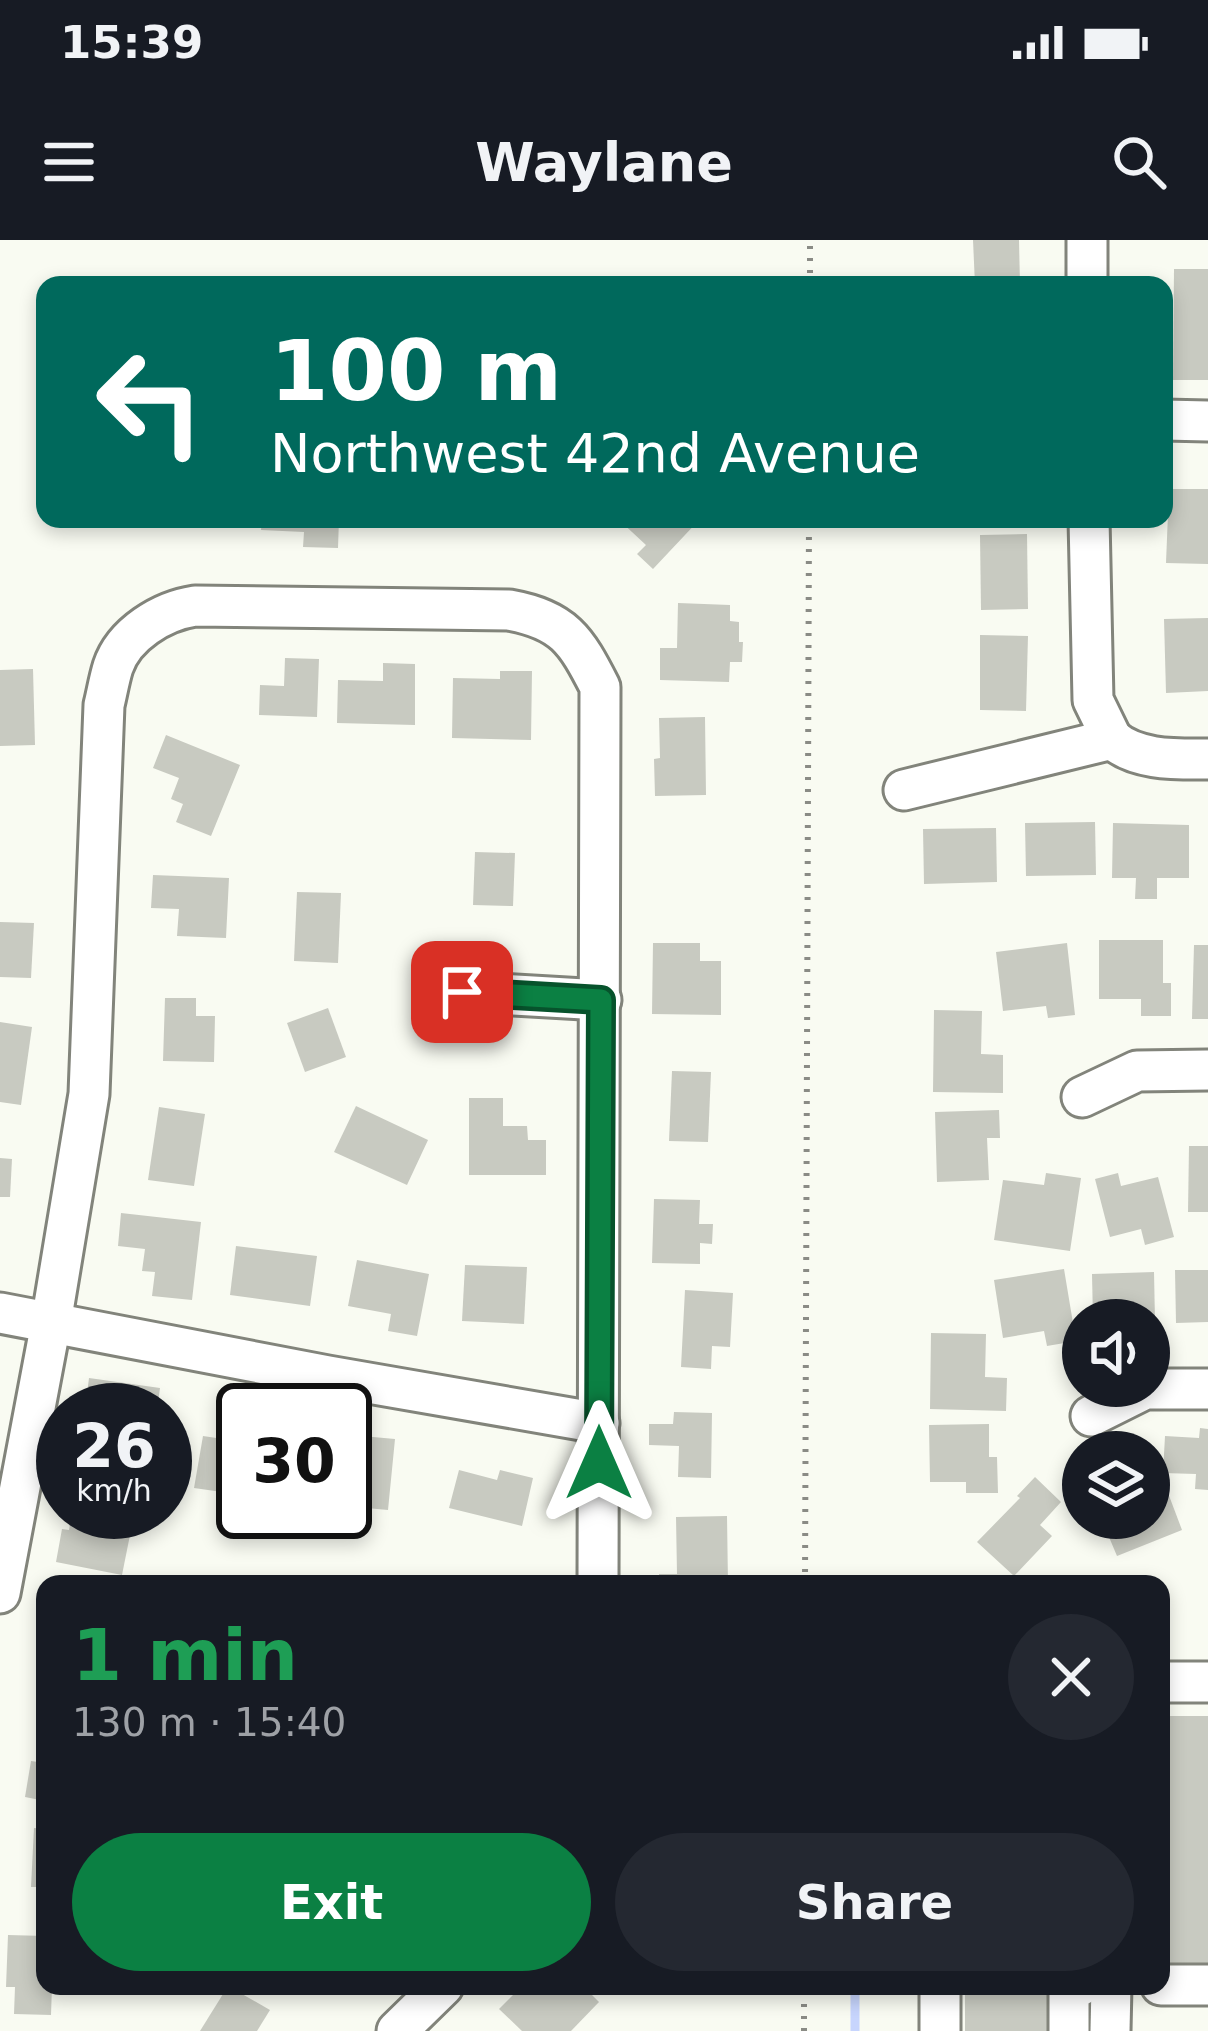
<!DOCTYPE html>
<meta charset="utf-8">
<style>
body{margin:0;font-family:"DejaVu Sans",sans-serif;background:#242831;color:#f1f3f6;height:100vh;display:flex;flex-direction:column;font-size:45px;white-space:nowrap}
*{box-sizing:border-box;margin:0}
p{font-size:39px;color:#9ea1a6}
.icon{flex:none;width:66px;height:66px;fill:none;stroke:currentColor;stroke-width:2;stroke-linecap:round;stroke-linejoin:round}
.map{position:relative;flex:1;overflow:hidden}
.details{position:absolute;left:36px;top:1335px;width:1134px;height:420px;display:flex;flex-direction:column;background:#171b24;border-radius:24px;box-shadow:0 6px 18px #0003}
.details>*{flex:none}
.hud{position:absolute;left:36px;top:36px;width:1137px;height:252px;border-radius:24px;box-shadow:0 6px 18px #0003;background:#00695c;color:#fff;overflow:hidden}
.buttons{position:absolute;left:1062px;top:1059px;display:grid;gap:24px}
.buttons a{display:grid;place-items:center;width:108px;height:108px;border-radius:50%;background:#171b24;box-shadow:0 6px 18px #0003;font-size:60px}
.speed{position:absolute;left:36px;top:1143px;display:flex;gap:24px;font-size:60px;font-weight:700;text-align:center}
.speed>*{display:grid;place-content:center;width:156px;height:156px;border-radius:50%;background:#171b24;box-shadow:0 6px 18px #0003;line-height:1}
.speed small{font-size:30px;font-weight:400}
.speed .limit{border:6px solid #111;border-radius:18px;background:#fff;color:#111}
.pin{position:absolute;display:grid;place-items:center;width:102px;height:102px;color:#fff;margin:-51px;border-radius:24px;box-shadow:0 6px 18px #0006}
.me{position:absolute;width:132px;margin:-66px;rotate:0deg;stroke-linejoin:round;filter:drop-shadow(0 0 9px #0008)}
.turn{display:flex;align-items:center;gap:42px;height:252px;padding:0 36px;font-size:54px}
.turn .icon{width:156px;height:156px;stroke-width:2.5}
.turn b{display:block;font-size:84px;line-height:102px}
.round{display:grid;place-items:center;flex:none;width:126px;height:126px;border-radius:63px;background:#242831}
.head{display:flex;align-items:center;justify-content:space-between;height:204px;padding:0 36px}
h1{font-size:72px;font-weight:700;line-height:90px;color:#1e9e55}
.action{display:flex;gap:24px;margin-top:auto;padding:24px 36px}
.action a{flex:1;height:138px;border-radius:72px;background:#0b8043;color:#fff;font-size:48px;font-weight:700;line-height:138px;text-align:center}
.action a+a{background:#242831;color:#f1f3f6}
.status{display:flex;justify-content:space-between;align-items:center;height:84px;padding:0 60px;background:#171b24;direction:ltr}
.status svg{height:33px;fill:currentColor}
header{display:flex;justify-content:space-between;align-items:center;height:156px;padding:0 36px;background:#171b24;font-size:54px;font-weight:700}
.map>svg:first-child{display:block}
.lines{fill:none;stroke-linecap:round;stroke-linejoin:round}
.stream{stroke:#c7d5fd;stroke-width:9}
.building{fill:#c8cac1}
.minor-casing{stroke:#82847b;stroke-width:45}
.path{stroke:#8a8b85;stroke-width:6;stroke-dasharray:3 9;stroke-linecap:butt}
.minor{stroke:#fff;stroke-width:39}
.route-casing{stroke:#07532c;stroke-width:30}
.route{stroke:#0b8043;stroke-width:21}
</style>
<div class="status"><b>15:39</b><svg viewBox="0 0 49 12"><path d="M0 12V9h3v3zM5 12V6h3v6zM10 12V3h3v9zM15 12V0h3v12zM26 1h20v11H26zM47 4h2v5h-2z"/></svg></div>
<header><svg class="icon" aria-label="menu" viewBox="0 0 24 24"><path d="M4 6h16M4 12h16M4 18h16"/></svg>Waylane<svg class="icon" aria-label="search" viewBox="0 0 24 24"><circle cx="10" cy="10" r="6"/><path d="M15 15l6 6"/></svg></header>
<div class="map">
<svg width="1208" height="1791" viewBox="0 0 1208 1791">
<rect width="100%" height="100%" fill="#f9fbf2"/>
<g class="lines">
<polyline class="stream" points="855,1791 855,1746"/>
</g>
<g class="building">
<polygon points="973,0 1019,0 1020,45 975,45"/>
<polygon points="1174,29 1208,29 1208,140 1173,140"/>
<polygon points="1169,249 1208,249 1208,324 1166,323"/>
<polygon points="262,279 339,279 338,308 303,307 304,292 261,290"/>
<polygon points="618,279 700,279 653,329 637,314 646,305"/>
<polygon points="1027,294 1028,369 981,370 980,295"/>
<polygon points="678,363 730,365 730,381 739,382 739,402 743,402 742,422 730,422 729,442 660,440 660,408 677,408"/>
<polygon points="1208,378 1208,451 1166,453 1164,379"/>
<polygon points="980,395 1028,396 1026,471 980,470"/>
<polygon points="285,418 319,419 317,477 259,475 260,445 284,446"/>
<polygon points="383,423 415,424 415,485 337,483 338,440 383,441"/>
<polygon points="33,429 35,505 0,506 0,430"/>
<polygon points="500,431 532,431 531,500 452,498 453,438 500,439"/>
<polygon points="705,477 706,555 655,556 654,519 660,518 659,478"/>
<polygon points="166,495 240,525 211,596 176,582 183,564 171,559 179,538 153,528"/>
<polygon points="1095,582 1096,635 1026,636 1025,583"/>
<polygon points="1113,583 1189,585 1189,638 1157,638 1157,659 1135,659 1136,638 1112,638"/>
<polygon points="996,588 997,642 924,644 923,589"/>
<polygon points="475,612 515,613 513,666 473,665"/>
<polygon points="153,635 229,638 226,698 177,696 179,669 151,668"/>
<polygon points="297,652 341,653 338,723 294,721"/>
<polygon points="0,682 34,683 31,738 0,737"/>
<polygon points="1099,700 1163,700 1163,743 1171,743 1171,776 1141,776 1141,759 1099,759"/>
<polygon points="653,703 700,703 700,721 721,721 721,775 652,774"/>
<polygon points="1067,703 1075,775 1048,778 1046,766 1003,771 996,712"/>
<polygon points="1194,705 1208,705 1208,779 1192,779"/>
<polygon points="165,758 196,758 196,776 215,776 214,822 163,821"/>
<polygon points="328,768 346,817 305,832 287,783"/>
<polygon points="934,770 982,771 981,814 1003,815 1003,853 933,852"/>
<polygon points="0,782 32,787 21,865 0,862"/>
<polygon points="672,831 711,832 708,902 669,901"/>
<polygon points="469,858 503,858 503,886 527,886 528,900 546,900 546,935 469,935"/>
<polygon points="356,866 428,900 407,945 334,912"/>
<polygon points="159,867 205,874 194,946 148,940"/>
<polygon points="999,870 1000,898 987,898 989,940 937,942 935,872"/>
<polygon points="1189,906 1208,906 1208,972 1188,972"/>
<polygon points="0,918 12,919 10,957 0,957"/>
<polygon points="1046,933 1081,938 1070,1011 994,1000 1003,940 1044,945"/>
<polygon points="1118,933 1121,946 1158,937 1174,997 1145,1005 1141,989 1110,997 1095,939"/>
<polygon points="654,959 700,960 699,984 713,984 712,1004 700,1003 700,1024 652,1023"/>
<polygon points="121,973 201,982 192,1060 152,1056 155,1032 142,1031 145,1009 118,1006"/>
<polygon points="236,1006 317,1016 310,1066 230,1055"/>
<polygon points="357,1020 429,1034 417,1096 388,1091 391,1074 348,1066"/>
<polygon points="465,1025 527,1027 524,1084 462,1081"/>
<polygon points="1064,1029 1076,1101 1047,1106 1044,1091 1003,1098 994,1040"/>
<polygon points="1175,1030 1208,1030 1208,1082 1176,1083"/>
<polygon points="1154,1032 1155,1081 1093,1080 1092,1034"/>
<polygon points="685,1050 733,1053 730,1107 712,1106 711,1129 681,1127"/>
<polygon points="931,1093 986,1094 985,1137 1007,1138 1006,1171 930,1169"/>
<polygon points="89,1138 160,1148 157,1170 85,1170"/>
<polygon points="674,1172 712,1173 711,1238 678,1237 679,1206 649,1205 649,1184 673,1184"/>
<polygon points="989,1184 989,1217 997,1217 998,1253 966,1253 966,1242 930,1242 929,1185"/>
<polygon points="1200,1188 1208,1189 1208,1250 1195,1249 1196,1234 1163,1233 1165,1196 1199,1198"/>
<polygon points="203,1196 243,1202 243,1255 194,1248"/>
<polygon points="362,1196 395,1199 388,1270 345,1266 345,1218 360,1220"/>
<polygon points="459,1230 497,1240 500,1230 533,1238 522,1286 449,1268"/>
<polygon points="1035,1237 1061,1262 1040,1285 1052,1296 1014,1336 977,1302 1020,1258 1017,1256"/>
<polygon points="1165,1245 1182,1290 1117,1316 1101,1278 1149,1278 1149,1252"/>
<polygon points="72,1272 119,1272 134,1275 122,1335 56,1322 62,1289 69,1290"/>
<polygon points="727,1276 728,1344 659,1344 659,1334 677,1334 676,1277"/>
<rect x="1161" y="1476" width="47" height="253"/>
<polygon points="31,1521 45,1523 45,1561 25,1557"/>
<polygon points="34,1588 45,1589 45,1647 31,1647"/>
<polygon points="8,1695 45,1696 45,1746 52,1746 51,1775 14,1774 15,1747 6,1747"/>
<polygon points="228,1746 270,1770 257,1791 200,1791"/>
<polygon points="522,1746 583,1746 599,1762 571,1791 522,1791 499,1769"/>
<rect x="965" y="1746" width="84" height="45"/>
</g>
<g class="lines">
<g class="minor-casing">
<g id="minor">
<polyline points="1087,45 1087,0"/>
<polyline points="1164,180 1208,181"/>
<polyline points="1089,279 1093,460 1112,499"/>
<path d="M904 550 1112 499C1137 521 1177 519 1208 519"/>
<polyline points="462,752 601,760"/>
<polyline points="1082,857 1137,831 1208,830"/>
<polyline points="0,1073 328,1136 599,1183"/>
<polyline points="1091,1176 1145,1149 1208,1149"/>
<path d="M0 1353 51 1083 89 854 104 465C107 453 109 440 113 427 124 394 162 371 195 366L509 370C564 380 576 400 600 447L598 1344"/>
<polyline points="1161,1442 1208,1442"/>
<polyline points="1161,1745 1208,1745"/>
<polyline points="940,1746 940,1791"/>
<polyline points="397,1791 443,1746"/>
<polyline points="1069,1791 1069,1746 1080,1746"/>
<polyline points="1110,1791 1111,1746"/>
</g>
</g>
<g class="path">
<polyline points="810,45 810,0"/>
<polyline points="805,1344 809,279"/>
<polyline points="804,1791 804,1746"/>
</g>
<use href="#minor" class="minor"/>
</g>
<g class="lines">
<g class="route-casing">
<polyline id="route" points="462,752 601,760 599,1223"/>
</g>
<use href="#route" class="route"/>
</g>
</svg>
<div class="buttons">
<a><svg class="icon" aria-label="sound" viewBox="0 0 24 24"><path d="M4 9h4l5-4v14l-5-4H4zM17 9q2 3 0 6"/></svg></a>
<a><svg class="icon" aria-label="layers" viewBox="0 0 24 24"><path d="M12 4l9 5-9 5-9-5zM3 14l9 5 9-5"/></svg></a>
</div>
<div class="speed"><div>26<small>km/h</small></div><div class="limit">30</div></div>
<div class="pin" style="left:462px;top:752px;background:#d93025"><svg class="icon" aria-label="arrive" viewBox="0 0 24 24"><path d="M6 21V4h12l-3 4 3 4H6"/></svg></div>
<svg class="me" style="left:599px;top:1223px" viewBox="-20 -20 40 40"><path d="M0-17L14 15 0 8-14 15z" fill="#0b8043" stroke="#fff" stroke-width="4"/></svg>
<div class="hud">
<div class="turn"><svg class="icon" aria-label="left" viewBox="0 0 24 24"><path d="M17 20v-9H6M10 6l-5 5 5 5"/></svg><div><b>100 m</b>Northwest 42nd Avenue</div></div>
</div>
<section class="details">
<div class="head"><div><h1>1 min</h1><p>130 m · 15:40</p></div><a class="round"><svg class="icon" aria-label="close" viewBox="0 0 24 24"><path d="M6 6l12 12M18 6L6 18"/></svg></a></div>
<div class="action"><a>Exit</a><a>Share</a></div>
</section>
</div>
